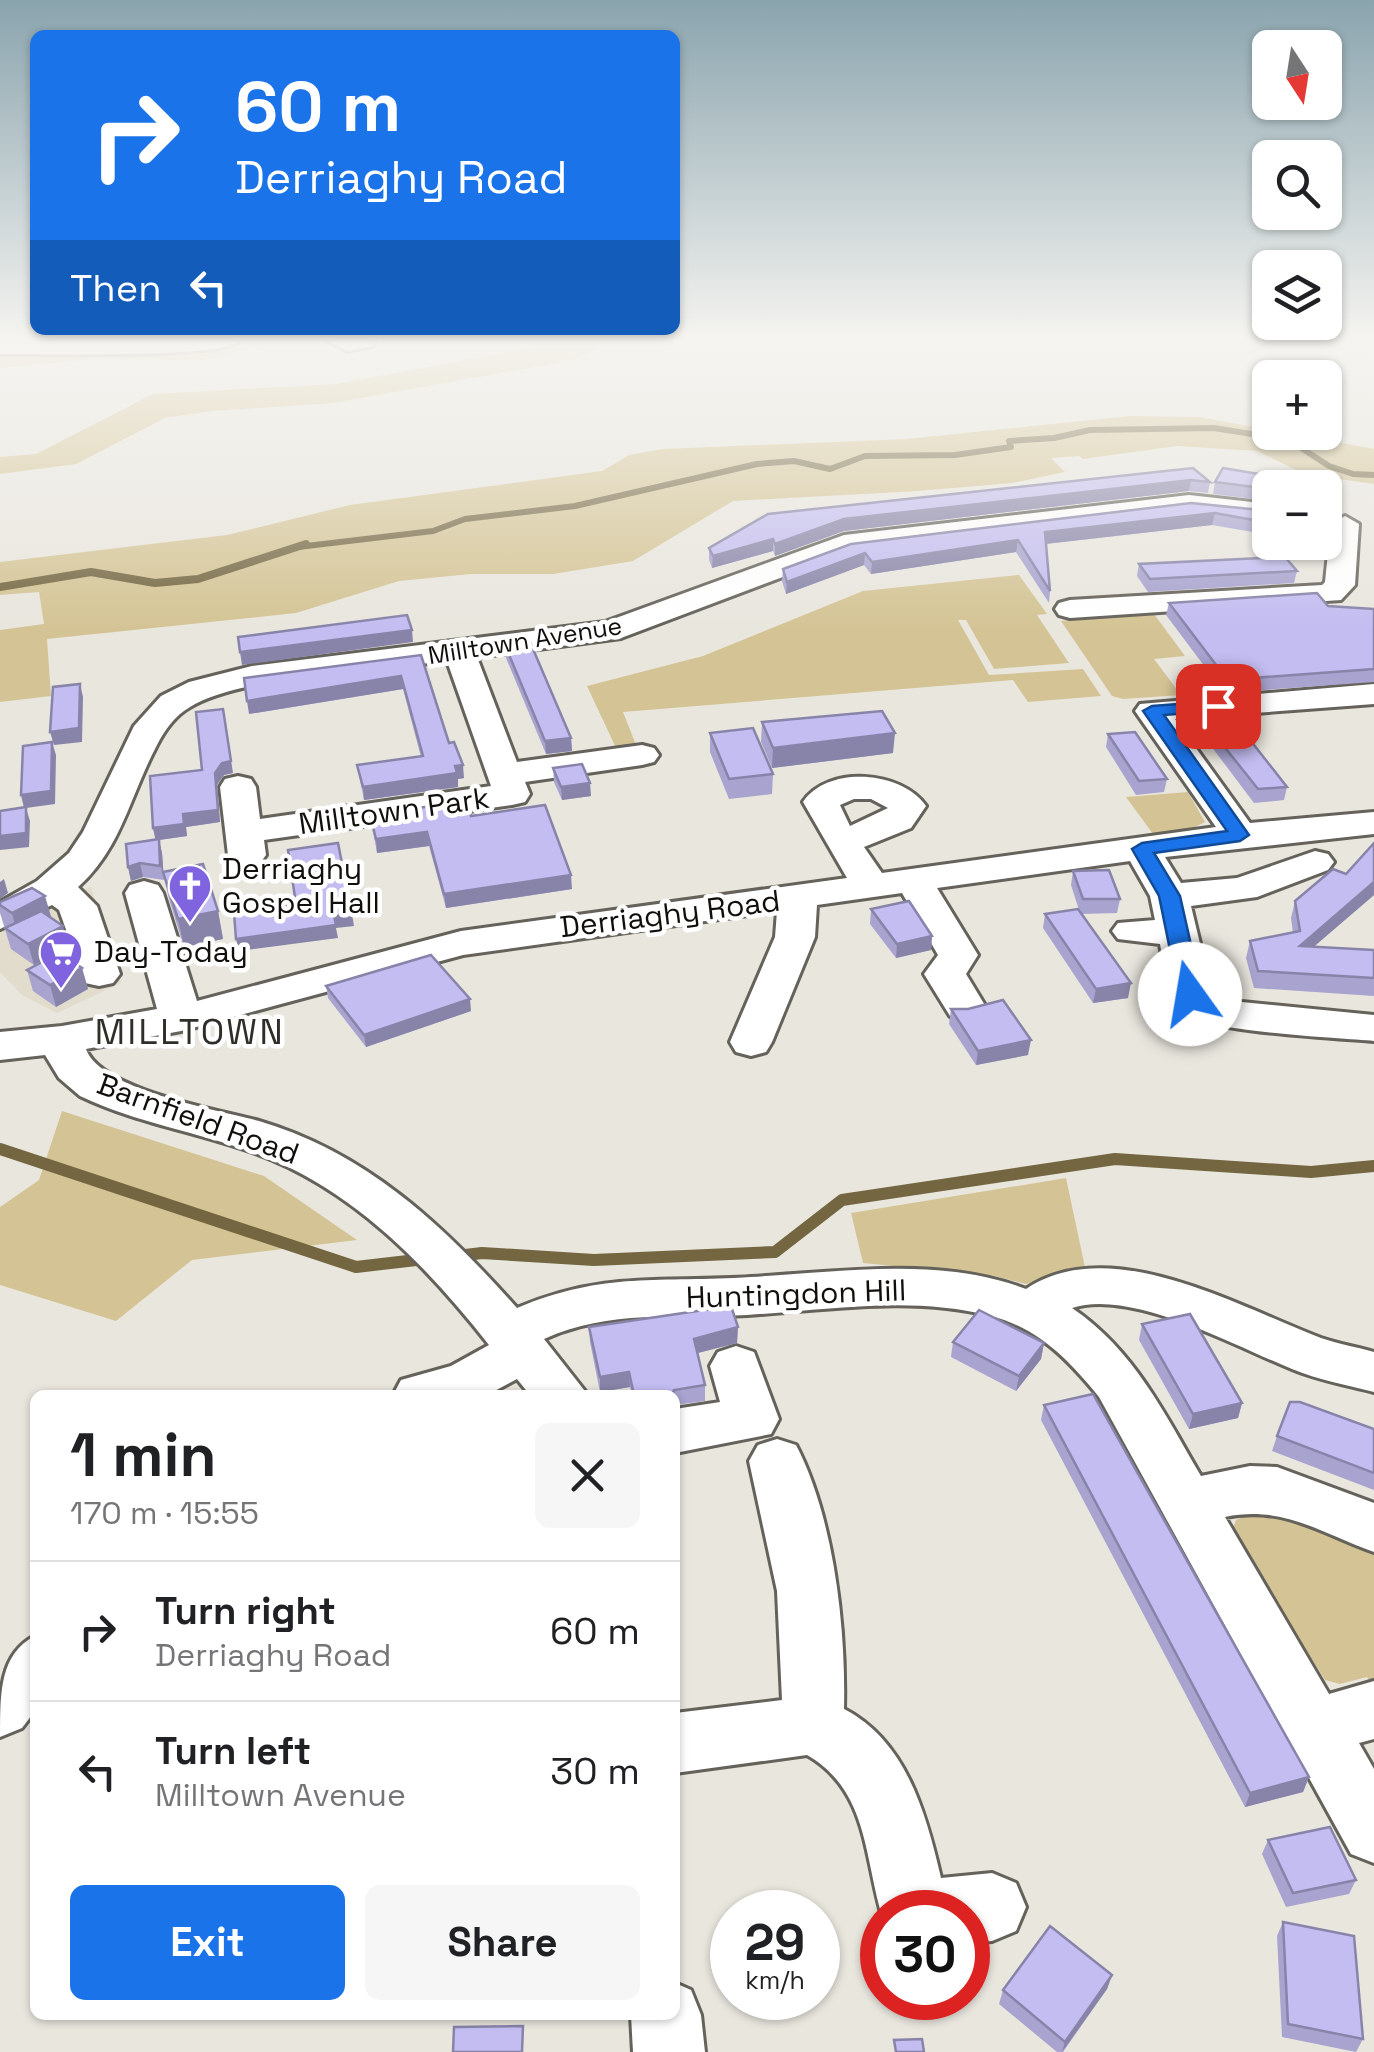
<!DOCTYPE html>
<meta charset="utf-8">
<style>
body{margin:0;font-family:"Space Grotesk",sans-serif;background:#f6f6f6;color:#202124;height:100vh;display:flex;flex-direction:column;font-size:38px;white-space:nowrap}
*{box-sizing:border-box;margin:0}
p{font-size:32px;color:#757577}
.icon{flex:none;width:55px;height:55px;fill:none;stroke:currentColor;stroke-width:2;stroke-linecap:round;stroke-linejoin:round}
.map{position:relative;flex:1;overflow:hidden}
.panel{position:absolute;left:30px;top:1390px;width:650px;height:630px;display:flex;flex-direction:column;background:#fff;border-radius:15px;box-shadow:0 2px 8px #0004}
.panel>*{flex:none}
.banner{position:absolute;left:30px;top:30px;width:650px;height:305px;border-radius:15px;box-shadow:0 2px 8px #0004;background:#1a73e8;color:#fff;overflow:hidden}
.needle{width:65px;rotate:168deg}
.buttons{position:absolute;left:1252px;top:30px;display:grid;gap:20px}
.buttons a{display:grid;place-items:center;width:90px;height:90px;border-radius:15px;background:#fff;box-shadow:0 2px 8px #0004;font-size:50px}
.speed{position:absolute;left:710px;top:1890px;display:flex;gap:20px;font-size:50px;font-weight:700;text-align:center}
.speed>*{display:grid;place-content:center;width:130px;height:130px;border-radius:50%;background:#fff;box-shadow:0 2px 8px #0004;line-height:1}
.speed small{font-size:25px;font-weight:400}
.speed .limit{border:15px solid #d22;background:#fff;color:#111}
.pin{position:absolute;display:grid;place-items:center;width:85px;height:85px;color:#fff;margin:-42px;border-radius:20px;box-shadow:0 5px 15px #0006}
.me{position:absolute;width:110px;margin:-55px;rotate:347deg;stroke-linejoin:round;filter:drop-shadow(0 0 8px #0008)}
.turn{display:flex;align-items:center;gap:35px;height:210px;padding:0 40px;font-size:45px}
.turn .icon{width:130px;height:130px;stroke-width:2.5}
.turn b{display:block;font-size:70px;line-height:85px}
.then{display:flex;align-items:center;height:95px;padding:0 40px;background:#0003;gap:20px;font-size:38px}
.round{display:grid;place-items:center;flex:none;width:105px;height:105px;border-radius:15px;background:#f6f6f6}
.headline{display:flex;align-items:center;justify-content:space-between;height:170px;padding:0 40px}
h1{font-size:60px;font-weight:700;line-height:75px}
.action{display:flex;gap:20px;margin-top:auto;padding:20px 40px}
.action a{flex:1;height:115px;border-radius:15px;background:#1a73e8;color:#fff;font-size:40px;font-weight:700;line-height:115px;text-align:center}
.action a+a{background:#f6f6f6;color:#202124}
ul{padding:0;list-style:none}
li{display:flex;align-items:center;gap:30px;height:140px;padding:0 40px;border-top:2px solid #e0e0e0}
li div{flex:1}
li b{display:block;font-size:38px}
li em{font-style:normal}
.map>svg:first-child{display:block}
.built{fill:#e1dccc}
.green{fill:#d4c495}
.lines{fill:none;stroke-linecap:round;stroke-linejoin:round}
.stream-far2{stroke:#736641;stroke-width:6}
.stream-far1{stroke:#736641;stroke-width:8}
.stream{stroke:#736641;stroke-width:12}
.minor-casing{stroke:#65625b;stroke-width:6}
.minor{fill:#fff;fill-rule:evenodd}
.wall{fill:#a8a3cf}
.shaded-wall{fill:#8884a9}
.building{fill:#c3bdf1;stroke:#8884a9;stroke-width:2.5}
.route{fill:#1a73e8;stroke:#114b97;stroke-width:2.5}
.labels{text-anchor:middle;stroke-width:9;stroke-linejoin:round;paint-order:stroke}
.far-street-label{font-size:25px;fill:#100f0c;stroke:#fff}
.street-label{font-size:30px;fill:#100f0c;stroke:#fff}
.poi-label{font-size:30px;fill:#100f0c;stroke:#fff;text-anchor:start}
.quarter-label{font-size:35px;letter-spacing:2.5px;fill:#302e28;stroke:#fff}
</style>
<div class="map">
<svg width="1374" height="2052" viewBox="0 0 1374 2052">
<rect width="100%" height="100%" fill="#e9e6de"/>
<polygon class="built" points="91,887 121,983 57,1013 22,995 0,972 0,927 36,907"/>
<g class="green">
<polygon points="0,341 126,341 122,349 176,354 284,341 204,360 94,359 0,368"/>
<polygon points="548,341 613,341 573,360 334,403 211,411 165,418 76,464 0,474 0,457 36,454 153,394 336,384 534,347"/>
<polygon points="1130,416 1199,417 1374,449 1374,484 1304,474 1257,451 1177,446 1083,459 1079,456 1051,458 1065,472 1012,483 918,491 733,501 633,561 553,574 471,574 399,581 296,613 47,639 51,696 0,702 0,630 44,624 39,592 0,595 0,562 227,535 350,505 602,471 629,455 662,449 907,439"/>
<polygon points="1019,575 1047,614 1037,615 1069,663 994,669 966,620 958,620 989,675 1083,669 1101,696 1028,702 1013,680 623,712 636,745 616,748 587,686 703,656 863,591"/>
<polygon points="1151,610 1185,656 1154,659 1181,695 1123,699 1112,696 1061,621"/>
<polygon points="1188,792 1205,822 1193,828 1153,834 1126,797"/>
<polygon points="62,1111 264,1176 357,1240 192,1260 116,1321 0,1285 0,1207 39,1180"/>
<polygon points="1066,1178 1086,1272 1026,1284 994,1276 863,1263 851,1213"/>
<polygon points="1243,1505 1374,1542 1374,1688 1367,1677 1340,1684 1325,1680 1232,1531 1236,1520 1249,1514"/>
</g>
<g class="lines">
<polyline class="stream-far2" points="298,547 433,531 465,519 575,506 757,464 794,461 830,469 865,456 955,455 1011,447 1009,441 1054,438 1090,430 1214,428 1289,440 1329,466 1353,474 1374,475"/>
<polyline class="stream-far1" points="0,587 91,572 155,583 198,579 306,544"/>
<g class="stream">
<polyline points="0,1149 356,1267 425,1259"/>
<polyline points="457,1256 482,1253 594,1260 775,1252 842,1200 1115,1159 1311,1172 1374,1166"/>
</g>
<g class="minor-casing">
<g id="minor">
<path d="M0 341H239C222 359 37 353 0 354Z"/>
<polygon points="328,341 375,341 372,346 348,351"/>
<path d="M1189 495 1270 504V520L1189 511 849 552 621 638 477 657 517 762 642 745 654 748 659 755 654 762 642 765 525 782 530 794 525 802 512 805 264 840 266 855 260 863 247 866 234 863 228 855 220 787 225 779 238 776 251 779 256 787 260 819 491 786 447 661C384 669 240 676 190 707 174 716 164 731 156 747 130 796 121 849 78 887L97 906 120 974 113 983 99 986 85 983 59 910 52 905 0 929V902L37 881 69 853 83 832 134 726 161 696 189 682 252 666 605 622 844 535Z"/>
<polygon points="1345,516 1359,524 1355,585 1341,600 1070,618 1059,615 1055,609 1059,603 1070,600 1322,585 1325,582 1331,524"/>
<path d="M1374 684V704L1175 719 1250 823 1374 812V834L1165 857 1181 883 1237 878 1315 851 1328 854 1334 862 1328 870 1257 897 1191 906 1212 994 1222 1000 1374 1015V1041C1340 1038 1199 1032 1181 1011 1165 993 1164 966 1160 944L1118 939 1112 931 1118 923 1155 920 1150 896 1130 861 937 888 978 955 966 974 986 1007 980 1016 965 1020 950 1016 924 974 938 955 902 893 817 905 815 937 772 1042 766 1052 751 1056 736 1052 730 1042 775 937 777 911 463 955 181 1031 86 1049C100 1090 219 1110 259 1121 367 1153 443 1225 517 1308 605 1271 660 1283 751 1277 842 1272 939 1256 1026 1289 1110 1232 1239 1307 1321 1338 1338 1344 1357 1347 1374 1352V1392C1347 1385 1318 1380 1292 1369 1237 1347 1131 1288 1072 1308 1134 1350 1164 1413 1201 1476L1250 1466 1277 1467 1374 1503V1552C1321 1533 1283 1505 1225 1517L1329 1694 1374 1681V1739L1359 1743 1374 1769V1863L1351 1854 1099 1397C1069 1360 1038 1328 991 1316 911 1295 828 1310 747 1315 676 1319 610 1309 544 1339L588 1395H530L517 1379 487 1395H393L401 1380 451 1366 489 1345C427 1266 352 1188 255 1153 198 1132 136 1123 80 1096L59 1078 45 1055 0 1060V1032L62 1026 157 1009 125 893 130 885 144 881 158 885 163 893 197 1001 461 931 847 878 803 802C828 765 902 771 926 806L911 828 864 847 882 873 1216 827 1135 711 1140 704ZM854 799H871L888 808 850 826 840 805Z"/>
<polygon points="736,1346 754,1352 779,1419 771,1434 675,1453 675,1409 720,1402 710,1366 718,1352"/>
<path d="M777 1439 796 1445C834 1518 846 1628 844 1709 906 1741 926 1813 941 1878L992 1873 1016 1883 1026 1907 1016 1931 992 1941 968 1943V1912H882V1916C864 1856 868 1790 807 1755L675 1773V1713L782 1700 777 1591 749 1461 758 1445Z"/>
<path d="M35 1636V1711L22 1728 0 1737C0 1691 0 1654 35 1636Z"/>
<polygon points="675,1983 691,1990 701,2015 705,2052 633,2052 631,2015 675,2015"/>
</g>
</g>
<use href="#minor" class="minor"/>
</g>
<g class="wall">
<polygon points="1193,468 1210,482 1208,493 1189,491 844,531 775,556 773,551 712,568 709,560 709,548"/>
<polygon points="1215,482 1270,488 1270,501 1213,494"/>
<polygon points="1191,503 1270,511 1270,535 1212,525 1046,544 1050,591 1049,603 1016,552 871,574 864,565 786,594 782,581 783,569 851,544"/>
<polygon points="1139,564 1297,571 1294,583 1148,592 1137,576"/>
<polygon points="1169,603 1328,606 1374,609 1374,682 1236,692 1231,686 1220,687 1166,615"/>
<polygon points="505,645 571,738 572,751 546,754 506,658"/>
<polygon points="421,655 449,743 464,778 458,779 458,787 364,800 357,765 421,757 403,689 249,714"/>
<polygon points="762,722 893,753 772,768 761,742"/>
<polygon points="1207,725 1287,787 1284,800 1254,803 1205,738"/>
<polygon points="710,733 773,774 772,794 729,799 710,752"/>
<polygon points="1108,734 1167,779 1164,792 1136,795 1106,747"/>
<polygon points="553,768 591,796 562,800 554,782"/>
<polygon points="233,773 224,775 217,785 220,822 186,827 187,836 159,840 162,853 164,880 143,877 131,881 128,867 156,840 153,828 150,776"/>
<polygon points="370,815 572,889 446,908 429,846 377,853"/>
<polygon points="1374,843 1374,895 1314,946 1374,950 1374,996 1254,988 1246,958 1250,941 1293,933 1291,918 1295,901 1346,874"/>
<polygon points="1073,871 1120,899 1117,913 1081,914 1128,998 1093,1003 1043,928 1045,914 1080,913 1071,885"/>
<polygon points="163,872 218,911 223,939 184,947 169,899"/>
<polygon points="0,902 51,918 68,947 34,965 11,949 0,913"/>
<polygon points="871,909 932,936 931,950 896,958 870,924"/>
<polygon points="82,968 88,989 56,1007 33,991 27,970"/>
<polygon points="326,986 471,1011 366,1047 328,998"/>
<polygon points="951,1009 968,1009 1028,1055 976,1065 949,1024"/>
<polygon points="1142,1324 1242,1403 1238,1418 1189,1429 1139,1340"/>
<polygon points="589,1327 738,1327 737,1343 697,1353 705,1385 705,1401 675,1405 675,1395 632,1395 630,1387 600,1392 590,1342"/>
<polygon points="953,1342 1044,1343 1041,1359 1016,1391 951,1357"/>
<polygon points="1044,1405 1309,1777 1303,1792 1245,1807 1041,1420"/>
<polygon points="1374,1429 1374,1490 1272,1451 1277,1436"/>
<polygon points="1268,1840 1356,1880 1349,1894 1286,1907 1262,1854"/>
<polygon points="1283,1922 1363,2039 1356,2052 1282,2037 1277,1936"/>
<polygon points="1112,1975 1107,1989 1063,2052 1057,2052 999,2004 1003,1990"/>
</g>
<g class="shaded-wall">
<polygon points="1191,480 1189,491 844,531 775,556 775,544 844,519"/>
<polygon points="1215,513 1212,525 1044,544 1045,532"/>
<polygon points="773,539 773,551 712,568 713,556"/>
<polygon points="1018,540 1016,552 871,574 872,562"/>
<polygon points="865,553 864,565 786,594 787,582"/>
<polygon points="412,630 413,642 242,665 240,652"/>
<polygon points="401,676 403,689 249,714 247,701"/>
<polygon points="80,684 83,697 82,742 54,745 50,732"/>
<polygon points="223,709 233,773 224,775 217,785 220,822 186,827 187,836 159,840 162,853 164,880 153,828 183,814 215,773"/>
<polygon points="895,733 893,753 772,768 773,748"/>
<polygon points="571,738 572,751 546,754 545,741"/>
<polygon points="52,742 56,755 55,804 26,808 30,821 29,847 0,850 0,836 24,808 21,795"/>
<polygon points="463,765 464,778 458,779 458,787 364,800 363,787"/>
<polygon points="590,783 591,796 562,800 561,787"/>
<polygon points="427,832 429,846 377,853 376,839"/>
<polygon points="140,863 143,877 131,881 128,867"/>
<polygon points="571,875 572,889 446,908 444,894"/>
<polygon points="4,879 8,893 0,899 0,882"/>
<polygon points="1374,882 1374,895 1295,963 1300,946"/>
<polygon points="45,896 53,923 18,937 12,913"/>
<polygon points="218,911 223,939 184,947 178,919"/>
<polygon points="352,914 354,926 336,928 338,938 239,951 236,939 334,916"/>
<polygon points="63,926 68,947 34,965 28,944"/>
<polygon points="932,936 931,950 896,958 897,944"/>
<polygon points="82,968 88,989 56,1007 50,985"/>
<polygon points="1131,983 1128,998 1093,1003 1096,989"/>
<polygon points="470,999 471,1011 366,1047 364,1035"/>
<polygon points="1031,1040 1028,1055 976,1065 978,1051"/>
<polygon points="738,1327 737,1343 694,1354 694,1339"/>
<polygon points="1044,1343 1041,1359 1016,1391 1019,1376"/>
<polygon points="629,1372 630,1387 600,1392 600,1377"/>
<polygon points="1242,1403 1238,1418 1189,1429 1193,1414"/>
<polygon points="1309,1777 1303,1792 1245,1807 1250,1793"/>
<polygon points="1112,1975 1107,1989 1062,2052 1065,2042"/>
</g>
<g class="building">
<polygon points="1193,468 1210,482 1191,480 844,519 775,544 773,539 713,556 709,548 768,514"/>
<polygon points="1223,468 1313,483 1311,488 1270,488 1270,489 1215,482"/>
<polygon points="1191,503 1270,511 1270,523 1215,513 1045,532 1050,591 1018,540 872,562 865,553 787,582 783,569 851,544"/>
<polygon points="1285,557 1297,571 1150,579 1139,564"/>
<polygon points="1317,593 1328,606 1374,609 1374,669 1239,679 1234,673 1223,674 1169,603"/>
<polygon points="407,615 412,630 240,652 238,637"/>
<polygon points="530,642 571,738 545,741 505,645"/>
<polygon points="421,655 449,743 454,742 463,765 455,766 457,773 363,787 357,765 423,756 401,676 247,701 244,678"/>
<polygon points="80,684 79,728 50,732 53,687"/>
<polygon points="223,709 231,761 222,763 215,773 218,810 183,814 184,824 153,828 150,776 202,770 196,712"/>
<polygon points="882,711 895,733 773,748 762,722"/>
<polygon points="1236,722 1287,787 1258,789 1207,725"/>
<polygon points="753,728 773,774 729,779 710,733"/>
<polygon points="1135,732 1167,779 1139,781 1108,734"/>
<polygon points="52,742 51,791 21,795 23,746"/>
<polygon points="582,764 590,783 561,787 553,768"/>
<polygon points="466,801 471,816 545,805 571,875 444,894 427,832 376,839 370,815"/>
<polygon points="26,807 26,833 0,836 0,811"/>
<polygon points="159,839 160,866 140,863 128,867 126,844"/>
<polygon points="338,843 352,914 334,916 336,925 236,939 234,913 296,904 288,850"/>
<polygon points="1374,843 1374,882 1300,946 1374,950 1374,978 1258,971 1250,941 1300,931 1295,901 1333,869 1346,874"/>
<polygon points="203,864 218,911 178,919 163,872"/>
<polygon points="1109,870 1120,899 1083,899 1073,871"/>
<polygon points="32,888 45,896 12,913 0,905 0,902"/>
<polygon points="909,901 932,936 897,944 871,909"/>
<polygon points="1078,909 1131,983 1096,989 1045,914"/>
<polygon points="41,911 63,926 28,944 5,928"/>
<polygon points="59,953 82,968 50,985 27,970"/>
<polygon points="431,955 470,999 364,1035 326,986"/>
<polygon points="1003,1000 1031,1040 978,1051 951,1009 968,1009"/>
<polygon points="731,1306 738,1327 694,1339 705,1385 674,1390 672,1395 634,1395 629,1372 600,1377 589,1327"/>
<polygon points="979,1310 1044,1343 1019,1376 953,1342"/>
<polygon points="1190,1314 1242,1403 1193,1414 1142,1324"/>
<polygon points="1093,1394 1309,1777 1250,1793 1044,1405"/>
<polygon points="1290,1402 1300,1402 1374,1429 1374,1473 1277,1436"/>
<polygon points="1330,1827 1356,1880 1293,1893 1268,1840"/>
<polygon points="1283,1922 1354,1936 1363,2039 1288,2024"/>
<polygon points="1050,1926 1112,1975 1065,2042 1003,1990"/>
<polygon points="523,2026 522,2052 453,2052 454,2027"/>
<polygon points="922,2039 924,2052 896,2052 894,2040"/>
</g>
<linearGradient id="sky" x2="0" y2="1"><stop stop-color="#8aa4ae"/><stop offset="0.54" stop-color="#f5f4f0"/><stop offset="1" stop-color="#f5f4f0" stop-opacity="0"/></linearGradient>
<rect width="1374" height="628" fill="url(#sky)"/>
<polygon class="route" points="1218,701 1227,706 1224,710 1164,715 1249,835 1240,841 1154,853 1180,896 1202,994 1190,1001 1179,994 1159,896 1132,849 1142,843 1227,831 1143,711 1152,706"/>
<defs>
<g id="church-pin" transform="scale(2.25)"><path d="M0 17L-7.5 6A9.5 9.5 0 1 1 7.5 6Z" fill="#8063de" stroke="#fff"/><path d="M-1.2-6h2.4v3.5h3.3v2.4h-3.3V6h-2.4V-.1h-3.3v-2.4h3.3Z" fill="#fff"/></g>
<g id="supermarket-pin" transform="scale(2.25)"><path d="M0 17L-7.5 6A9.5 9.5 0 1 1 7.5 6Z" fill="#8063de" stroke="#fff"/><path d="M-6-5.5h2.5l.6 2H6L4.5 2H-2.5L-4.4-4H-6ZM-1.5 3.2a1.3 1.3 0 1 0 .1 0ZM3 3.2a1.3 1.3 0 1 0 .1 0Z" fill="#fff"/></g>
</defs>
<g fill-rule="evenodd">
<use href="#church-pin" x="190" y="886"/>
<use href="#supermarket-pin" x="61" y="952"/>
</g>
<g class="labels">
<g class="far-street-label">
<text transform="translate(525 640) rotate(-9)" y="9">Milltown Avenue</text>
</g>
<g class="street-label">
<text transform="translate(394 811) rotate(-8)" y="10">Milltown Park</text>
<text transform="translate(670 914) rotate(-7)" y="10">Derriaghy Road</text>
<text transform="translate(198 1119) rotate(20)" y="10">Barnfield Road</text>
<text transform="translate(796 1294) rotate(-2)" y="10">Huntingdon Hill</text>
</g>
<g class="poi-label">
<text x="222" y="879">Derriaghy<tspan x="222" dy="34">Gospel Hall</tspan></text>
<text x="94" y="962">Day-Today</text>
</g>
<g class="quarter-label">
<text x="190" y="1044">MILLTOWN</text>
</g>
</g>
</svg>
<div class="buttons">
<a><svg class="needle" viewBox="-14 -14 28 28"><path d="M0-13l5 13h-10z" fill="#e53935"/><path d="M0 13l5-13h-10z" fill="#757577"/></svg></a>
<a><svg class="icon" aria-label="search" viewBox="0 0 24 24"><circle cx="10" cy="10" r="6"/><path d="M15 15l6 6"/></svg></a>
<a><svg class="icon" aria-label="layers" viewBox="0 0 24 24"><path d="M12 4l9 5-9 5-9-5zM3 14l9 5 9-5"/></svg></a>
<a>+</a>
<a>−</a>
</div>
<div class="speed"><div>29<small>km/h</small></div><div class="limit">30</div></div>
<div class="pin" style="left:1218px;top:706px;background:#d93025"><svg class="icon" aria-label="arrive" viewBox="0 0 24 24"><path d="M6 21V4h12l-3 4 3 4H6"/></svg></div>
<svg class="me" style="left:1190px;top:994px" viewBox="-20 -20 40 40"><circle r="19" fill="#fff"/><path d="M0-13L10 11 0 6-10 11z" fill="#1a73e8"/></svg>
<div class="banner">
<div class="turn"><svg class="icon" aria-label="right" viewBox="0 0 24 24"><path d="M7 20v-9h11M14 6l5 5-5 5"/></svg><div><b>60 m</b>Derriaghy Road</div></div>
<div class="then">Then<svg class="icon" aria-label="left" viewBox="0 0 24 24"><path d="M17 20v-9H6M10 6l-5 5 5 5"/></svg></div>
</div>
<section class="panel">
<div class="headline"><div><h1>1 min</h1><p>170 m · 15:55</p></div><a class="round"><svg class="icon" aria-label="close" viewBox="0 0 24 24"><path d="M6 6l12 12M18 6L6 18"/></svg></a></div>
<ul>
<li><svg class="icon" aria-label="right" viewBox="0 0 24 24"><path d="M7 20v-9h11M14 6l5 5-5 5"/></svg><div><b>Turn right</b><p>Derriaghy Road</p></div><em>60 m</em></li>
<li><svg class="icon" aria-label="left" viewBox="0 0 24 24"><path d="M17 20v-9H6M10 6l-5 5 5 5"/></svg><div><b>Turn left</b><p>Milltown Avenue</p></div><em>30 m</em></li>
</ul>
<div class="action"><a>Exit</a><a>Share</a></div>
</section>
</div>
